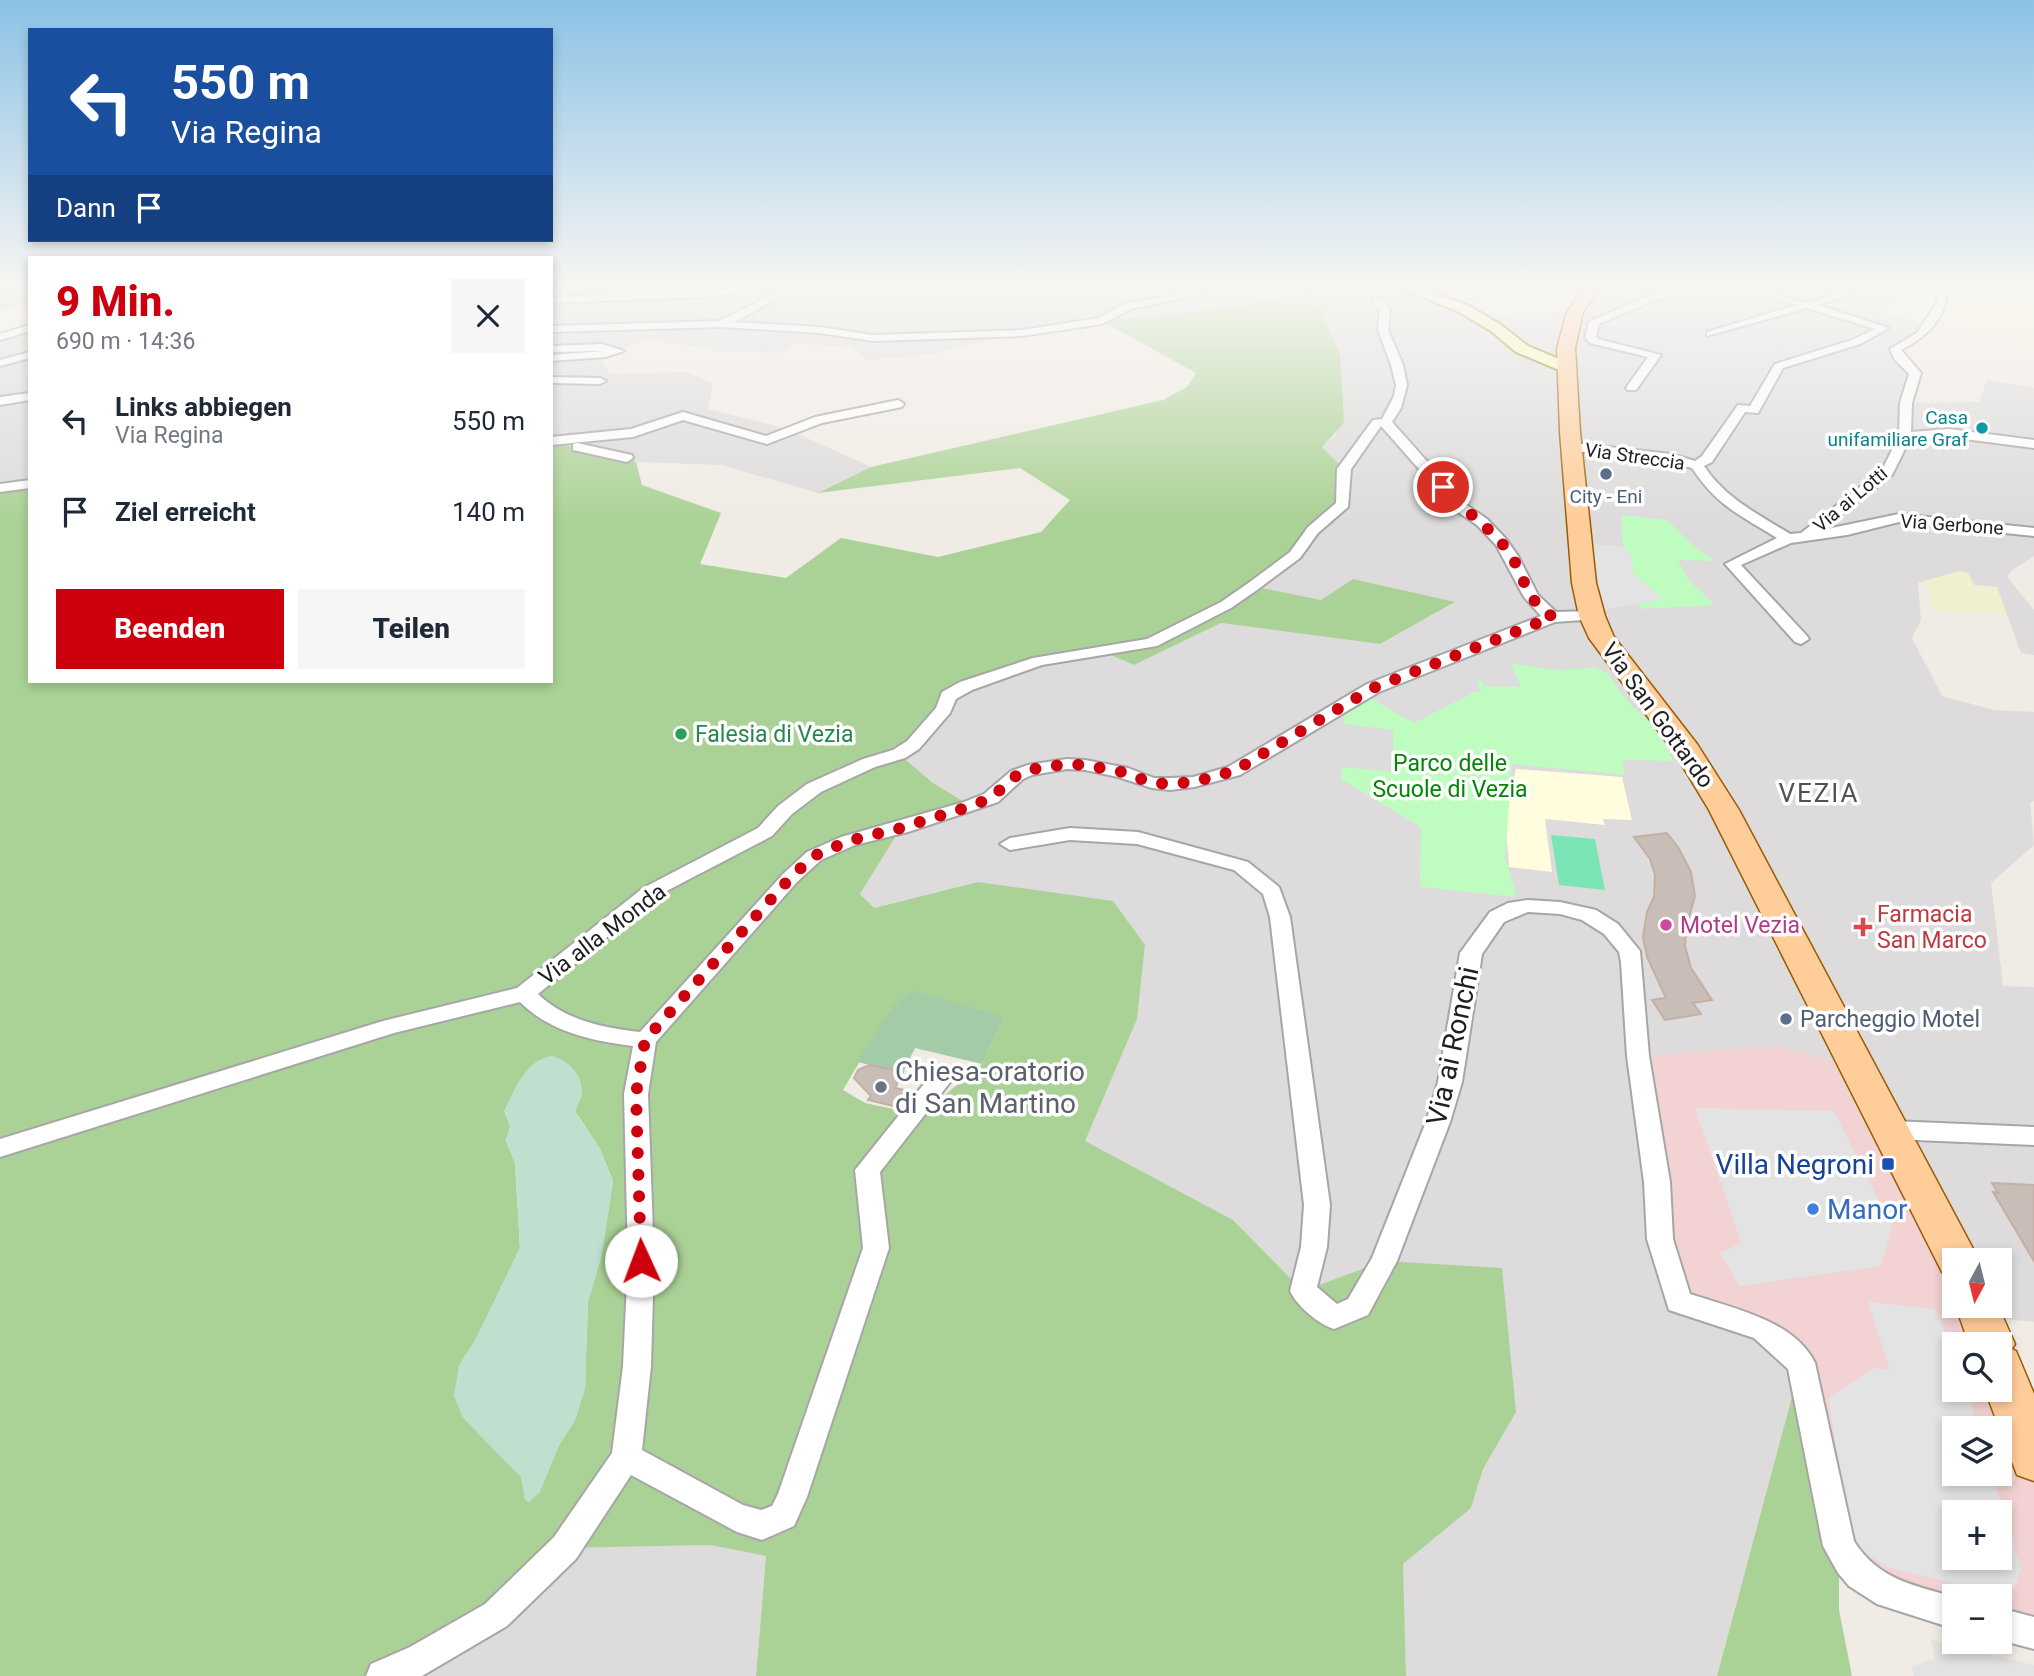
<!DOCTYPE html>
<html lang="de">
<meta charset="utf-8">
<style>
body{margin:0;font-family:Roboto,sans-serif;background:#f6f6f7;color:#1f2937;height:100vh;display:flex;flex-direction:column;font-size:26px;white-space:nowrap}
*{box-sizing:border-box;margin:0}
p{font-size:23px;color:#747a83}
.icon{flex:none;width:38px;height:38px;fill:none;stroke:currentColor;stroke-width:2;stroke-linecap:round;stroke-linejoin:round}
.map{position:relative;flex:1;overflow:hidden}
.drawer{position:absolute;left:28px;top:256px;width:525px;height:427px;display:flex;flex-direction:column;background:#fff;border-radius:0px;box-shadow:0 4px 10px #0003}
.drawer>*{flex:none}
.top-card{position:absolute;left:28px;top:28px;width:525px;height:214px;border-radius:0px;box-shadow:0 4px 10px #0003;background:#1a4fa0;color:#fff;overflow:hidden}
.needle{width:46px;rotate:187deg}
.controls{position:absolute;left:1942px;top:1248px;display:grid;gap:14px}
.controls a{display:grid;place-items:center;width:70px;height:70px;border-radius:0px;background:#fff;box-shadow:0 4px 10px #0003;font-size:35px}
.pin{position:absolute;display:grid;place-items:center;width:60px;height:60px;color:#fff;margin:-30px;border:4px solid #fff;border-radius:50%;box-shadow:0 2px 7px #0007}
.me{position:absolute;width:77px;margin:-38px;rotate:358deg;stroke-linejoin:round;filter:drop-shadow(0 0 5px #0008)}
.turn{display:flex;align-items:center;gap:24px;height:147px;padding:0 28px;font-size:32px}
.turn .icon{width:91px;height:91px;stroke-width:2.5}
.turn b{display:block;font-size:49px;line-height:60px}
.then{display:flex;align-items:center;height:66px;padding:0 28px;background:#0003;gap:14px;font-size:26px}
.round{display:grid;place-items:center;flex:none;width:74px;height:74px;border-radius:0px;background:#f6f6f7}
.summary{display:flex;align-items:center;justify-content:space-between;height:119px;padding:0 28px}
h1{font-size:42px;font-weight:800;line-height:52px;color:#cd000d}
.action{display:flex;gap:14px;margin-top:auto;padding:14px 28px}
.action a{flex:1;height:80px;border-radius:0px;background:#cd000d;color:#fff;font-size:28px;font-weight:800;line-height:80px;text-align:center}
.action a+a{background:#f6f6f7;color:#1f2937}
ul{padding:0;list-style:none}
li{display:flex;align-items:center;gap:21px;height:91px;padding:0 28px}
li div{flex:1}
li b{display:block;font-size:26px}
li em{font-style:normal}
.map>svg:first-child{display:block}
.residential{fill:#dddbdb}
.commercial{fill:#f2d2d3;fill-rule:evenodd}
.education{fill:#fffdde}
.farmland{fill:#f0f0ce}
.forest{fill:#abd296;fill-rule:evenodd}
.wetland{fill:#c0e0cf}
.cemetery{fill:#a3cba7}
.park{fill:#befdbf}
.pitch{fill:#7ce5b6}
.parking{fill:#e3e3e3;fill-rule:evenodd}
.building{fill:#c8bdb7;stroke:#c3b0a5;stroke-width:2}
.lines{fill:none;stroke-linecap:round;stroke-linejoin:round}
.minor-casing{stroke:#a6a6a6;stroke-width:4}
.secondary-casing{stroke:#767b00;stroke-width:4}
.primary-casing{stroke:#995d00;stroke-width:3}
.minor{fill:#fff;fill-rule:evenodd}
.secondary{fill:#fefdb4;fill-rule:evenodd}
.primary{fill:#ffcd9a;fill-rule:evenodd}
.route{stroke:#cd000d;stroke-width:12;stroke-dasharray:0 21.6}
.culture-dot{fill:#0f9aa8;stroke:#fff;stroke-width:2.5}
.service-dot{fill:#5c6f8a;stroke:#fff;stroke-width:2.5}
.leisure-dot{fill:#2e9e5b;stroke:#fff;stroke-width:2.5}
.hotel-dot{fill:#d1479c;stroke:#fff;stroke-width:2.5}
.health-dot{fill:#e0444e;stroke:#fff;stroke-width:2.5}
.worship-dot{fill:#6b7280;stroke:#fff;stroke-width:2.5}
.transit-dot{fill:#1a4fb4;stroke:#fff;stroke-width:2.5}
.shop-dot{fill:#3f7fe0;stroke:#fff;stroke-width:2.5}
.labels{text-anchor:middle;stroke-width:7;stroke-linejoin:round;paint-order:stroke}
.far-culture-label{font-size:19px;fill:#0d838f;stroke:#fff;text-anchor:end}
.far-street-label{font-size:19px;fill:#1f1f1f;stroke:#fff}
.far-service-label{font-size:19px;fill:#4e5e75;stroke:#fff}
.street-label{font-size:23px;fill:#1f1f1f;stroke:#fff}
.leisure-label{font-size:23px;fill:#27864d;stroke:#fff;text-anchor:start}
.park-label{font-size:23px;fill:#038606;stroke:#fff}
.health-label{font-size:23px;fill:#be3a42;stroke:#fff;text-anchor:start}
.hotel-label{font-size:23px;fill:#b23c85;stroke:#fff;text-anchor:start}
.service-label{font-size:23px;fill:#4e5e75;stroke:#fff;text-anchor:start}
.quarter-label{font-size:26px;letter-spacing:2px;fill:#525252;stroke:#fff}
.near-street-label{font-size:28px;fill:#1f1f1f;stroke:#fff}
.near-worship-label{font-size:28px;fill:#5b616d;stroke:#fff;text-anchor:start}
.near-transit-label{font-size:28px;fill:#164399;stroke:#fff;text-anchor:end}
.near-shop-label{font-size:28px;fill:#366cbe;stroke:#fff;text-anchor:start}
</style>
<div class="map">
<svg width="2034" height="1676" viewBox="0 0 2034 1676">
<rect width="100%" height="100%" fill="#f0ebe4"/>
<g class="residential">
<polygon points="551,287 625,287 625,297 759,287 1525,287 1473,301 1447,300 1474,314 1574,312 1594,287 1904,287 1903,292 1895,300 1877,311 1929,324 1921,335 1897,347 1910,367 1906,403 1979,402 1987,380 2034,388 2034,556 2012,570 2007,577 2034,610 2034,655 2021,653 1997,588 1974,585 1968,573 1961,571 1918,583 1921,620 1912,638 1942,696 1994,710 2034,712 2034,801 2030,802 2034,845 1991,883 2003,986 2034,987 2034,1322 1980,1316 1975,1306 2000,1306 2000,1260 1955,1260 1936,1216 1763,1329 1801,1363 1717,1676 1406,1676 1402,1564 1471,1508 1483,1469 1516,1412 1303,1291 1233,1220 1084,1141 1137,1019 1145,945 978,882 873,908 860,894 901,828 970,805 933,783 899,754 948,696 1000,673 1101,651 1134,665 1221,623 1380,644 1454,603 1353,579 1321,600 1252,587 1322,447 1336,435 1312,287 1231,308 1102,321 1022,333 932,354 868,360 851,347 796,344 782,353 713,351 709,348 645,340 605,355 603,363 611,374 686,372 713,383 708,409 787,429 871,467 818,493 721,465 636,462 551,444"/>
<polygon points="30,328 30,484 0,488 0,336"/>
<polygon points="710,1545 766,1555 756,1676 383,1676 565,1548"/>
</g>
<path class="commercial" d="M1774 1046 1838 1062 1955 1260V1306H1975L1992 1344H1955V1390H2000L2034 1461V1633L2000 1624V1596H1955V1613L1859 1576 1801 1363 1763 1329 1679 1302 1638 1056ZM1955 1428H2000V1474H1955ZM1955 1512H2000V1558H1955Z"/>
<polygon class="education" points="1516,769 1622,777 1632,820 1603,819 1605,825 1545,819 1552,872 1509,867 1505,817"/>
<g class="farmland">
<polygon points="1941,287 2023,287 2034,302 2034,340 1981,336 1939,310"/>
<polygon points="1961,571 1968,573 1974,585 1997,587 2006,612 1951,613 1932,608 1930,594 1923,581"/>
</g>
<g class="forest">
<polygon points="0,287 30,287 30,297 22,299 28,304 0,309"/>
<path d="M1312 287 1340 355 1344 423 1322 447 1344 469 1343 504 1295 555 1252 586 1321 600 1353 579 1455 602 1380 644 1221 623 1134 665 1101 651 1039 661 966 686 899 754 933 783 971 806 901 828 860 894 874 908 978 882 1113 901 1145 945 1137 1019 1085 1141 1233 1220 1303 1291 1384 1261 1502 1268 1516 1412 1483 1469 1471 1508 1403 1564 1406 1676H756L766 1556 710 1545 565 1548 383 1676H0V488L30 484V681H551V444C581 447 609 450 636 462L642 485 721 513 700 564 786 578 841 538 938 557 1041 532 1070 500 1020 468 818 493 871 467 1163 400 1187 387 1196 373 1102 321 1231 308 1303 292ZM891 1008 1004 1017 982 1064 921 1115 865 1103 843 1090ZM575 1111 600 1149 613 1181 601 1258 588 1301 585 1388 575 1420 559 1445 539 1493 525 1499 522 1477 454 1396 463 1359 476 1339 520 1248 515 1163 506 1141 510 1127Z"/>
<polygon points="1801,1363 1839,1546 1839,1610 1852,1676 1717,1676"/>
</g>
<path class="wetland" d="M551 1056C569 1060 583 1074 582 1095 581 1100 576 1107 575 1112L600 1149 613 1181 601 1258 588 1301 585 1388 575 1420 559 1445 539 1493 529 1502 525 1500 521 1477 463 1418 454 1396 459 1365 476 1339 520 1248 515 1163 506 1141 510 1127 504 1111C516 1088 524 1062 551 1056Z"/>
<polygon class="cemetery" points="912,990 1004,1017 982,1064 915,1048 903,1072 857,1062 891,1008"/>
<g class="park">
<polygon points="1621,515 1667,520 1698,550 1717,561 1678,560 1688,579 1715,605 1642,609 1638,604 1662,599 1633,573 1631,556 1623,547"/>
<polygon points="1511,663 1555,670 1595,668 1607,673 1630,704 1656,728 1674,761 1623,760 1625,775 1512,764 1505,857 1517,897 1420,887 1421,827 1341,779 1342,767 1393,772 1393,730 1344,724 1344,717 1335,710 1363,694 1414,723 1475,692 1482,691 1476,681 1481,680 1484,686 1521,687"/>
</g>
<polygon class="pitch" points="1551,835 1595,839 1605,890 1559,885"/>
<g class="parking">
<polygon points="1590,543 1623,547 1631,556 1633,573 1663,599 1604,610 1596,589"/>
<polygon points="1695,1108 1834,1111 1892,1227 1881,1266 1739,1286 1720,1253 1741,1243"/>
<path d="M1868 1302 1936 1309 1955 1356V1390H1967L1979 1428H1955V1474H1992L2021 1569 2015 1586 1997 1594 1886 1567 1861 1549 1851 1533 1828 1398 1874 1368 1890 1370ZM1955 1512H2000V1558H1955Z"/>
<polygon points="1931,1640 2034,1665 2034,1676 1914,1676 1912,1667 1935,1658"/>
</g>
<g class="building">
<polygon points="1667,833 1678,847 1691,872 1695,896 1686,928 1685,946 1691,968 1712,1000 1693,1003 1701,1014 1665,1020 1652,1000 1666,998 1647,957 1643,937 1647,912 1654,897 1655,875 1650,859 1634,837"/>
<polygon points="869,1065 903,1072 895,1088 914,1092 901,1108 868,1100 871,1096 854,1078 858,1070"/>
<polygon points="1992,1183 2034,1185 2034,1261 1993,1192 1998,1193"/>
</g>
<g class="lines">
<g class="minor-casing">
<g id="minor">
<polygon points="738,287 764,287 759,290 703,297 551,303 551,297 703,291"/>
<polygon points="787,287 799,287 734,322 820,327 873,335 1022,330 1099,318 1124,304 1196,291 1201,294 1131,309 1102,324 1022,336 873,341 820,333 721,327 551,332 551,326 719,321"/>
<polygon points="1688,287 1704,287 1652,301 1599,324 1596,337 1598,339 1661,355 1636,390 1628,390 1626,388 1648,357 1590,343 1585,338 1589,322 1645,297"/>
<path d="M1742 287C1766 285 1787 302 1807 302 1825 302 1838 287 1855 287L1841 298 1818 305 1889 328 1860 344 1783 368 1758 413 1745 412 1712 462 1704 466C1726 499 1758 514 1790 534L1801 533 1882 470 1899 436 1900 403 1909 374 1895 360 1890 349 1917 333 1937 303 1936 287H1946C1949 317 1926 337 1901 350L1921 373 1912 403 1911 432 1949 429 2034 440V448L1949 437 1910 439 1892 475 1822 530 1899 514 2034 528V536L1899 522 1847 535 1791 543 1741 565 1807 636 1809 639 1801 644 1795 642 1725 564 1777 538C1740 515 1717 506 1692 468L1670 462 1568 450V444L1572 443 1671 454 1695 461 1702 456 1738 405 1750 406 1775 364 1852 340 1875 329 1807 308 1707 336V332L1796 305Z"/>
<path d="M1373 299H1381L1390 309 1388 330 1403 365 1407 385 1401 408 1392 422 1465 504 1487 519 1506 539 1518 556 1538 595 1556 612 1592 611 1597 613 1600 616 1597 619 1555 622 1379 692 1240 775 1194 787 1170 790 1152 788 1118 777 1085 770 1067 769 1032 775 1023 779 998 802 908 832 855 845 821 860 797 882 656 1042 648 1094 654 1261 651 1366 642 1450 743 1505 761 1510 772 1506 778 1494 863 1248 855 1170 931 1075 939 1073 947 1075 951 1081 880 1172 889 1248 807 1497 794 1526 762 1540 737 1532 631 1475 576 1559 507 1626 422 1676H366L371 1664 410 1647 485 1604 554 1537 612 1453 623 1366 628 1261 624 1094 633 1046C592 1041 550 1032 520 1002L394 1033 0 1157V1139L383 1021 517 988 643 888 758 828 778 806 807 784 863 759 893 750 907 741 936 708 942 692 960 682 1033 658 1147 639 1221 602 1247 584 1290 552 1308 527 1336 503 1337 469 1373 420 1382 419 1394 396 1396 385 1391 365 1378 330 1380 310 1372 301ZM1381 426 1455 510 1477 525 1496 545 1524 597 1541 616 1367 684 1228 767 1193 777 1170 778H1154L1128 768 1085 760 1067 759 1028 765 1011 771 984 794 964 802 841 837 807 852 783 874 640 1032C603 1028 565 1020 538 994L657 896 772 836 792 814 821 792 875 767 905 758 919 749 950 713 956 699 972 690 1042 665 1157 646 1231 608 1257 590 1300 558 1318 533 1348 507 1351 469Z"/>
<polygon points="30,325 30,331 0,340 0,334"/>
<polygon points="602,344 624,351 605,357 551,361 551,355 604,351 551,352 551,346"/>
<polygon points="30,352 30,358 0,366 0,360"/>
<polygon points="551,377 600,378 606,381 600,384 551,383"/>
<polygon points="30,393 30,400 0,405 0,397"/>
<polygon points="898,400 904,404 902,407 822,423 767,444 683,420 633,437 551,445 551,437 631,429 683,412 766,436 815,417"/>
<polygon points="577,443 632,455 633,458 627,462 573,450 573,444"/>
<polygon points="30,480 30,488 0,492 0,484"/>
<path d="M1070 828 1138 832 1248 862 1279 887 1290 917 1330 1205 1327 1247 1317 1287 1337 1304 1348 1299 1372 1258 1426 1122 1438 1082 1460 953 1490 912 1508 903 1528 900 1560 902 1596 910 1618 924 1640 951 1649 1056 1670 1182 1673 1239 1690 1294C1732 1308 1794 1320 1815 1363L1854 1541C1877 1579 1915 1586 1955 1597V1629L1877 1604 1849 1586 1838 1573 1823 1546 1788 1369 1754 1338 1669 1310 1647 1239 1644 1182 1627 1056 1621 962 1619 952 1604 934 1582 920 1560 914 1528 912 1504 922 1482 954 1462 1082 1450 1122 1397 1261 1368 1315 1334 1329C1318 1324 1297 1306 1290 1291L1301 1247 1304 1205 1270 917 1263 894 1234 870 1137 844 1070 840 1010 850 1000 844 1010 838Z"/>
<polygon points="1892,1121 2034,1127 2034,1145 1892,1139 1883,1136 1880,1130 1883,1124"/>
<polygon points="2000,1608 2034,1617 2034,1649 2000,1640"/>
</g>
</g>
<g class="secondary-casing">
<polygon id="secondary" points="1398,287 1417,287 1469,306 1501,325 1528,346 1571,364 1573,367 1571,370 1559,370 1516,352 1491,331 1459,312"/>
</g>
<g class="primary-casing">
<g id="primary">
<polygon points="1584,287 1600,287 1583,312 1575,348 1580,432 1596,583 1605,616 1614,637 1697,744 1739,810 1979,1260 1955,1260 1955,1277 1942,1272 1709,810 1674,752 1589,638 1579,616 1572,583 1560,432 1557,348 1567,312"/>
<polygon points="1955,1304 1998,1306 2015,1344 2012,1349 2016,1351 2034,1394 2034,1481 2017,1475 1985,1390 2000,1390 2000,1344 1969,1344"/>
</g>
</g>
<use href="#minor" class="minor"/>
<use href="#secondary" class="secondary"/>
<use href="#primary" class="primary"/>
</g>
<linearGradient id="sky" x2="0" y2="1"><stop stop-color="#8bc2e5"/><stop offset="0.55" stop-color="#f8f6f3"/><stop offset="1" stop-color="#f8f6f3" stop-opacity="0"/></linearGradient>
<rect width="2034" height="521" fill="url(#sky)"/>
<g class="lines">
<path class="route" d="M641 1261 636 1094 645 1040 790 878 814 856 848 841 901 828 971 806 991 798 1017 775 1028 770 1067 764 1085 765 1122 772 1152 783 1170 784 1194 782 1234 771 1373 688 1553 617C1521 597 1526 573 1505 547 1486 524 1462 509 1443 487"/>
</g>
<circle class="culture-dot" cx="1982" cy="428" r="7"/>
<g class="service-dot">
<circle cx="1606" cy="474" r="7"/>
<circle cx="1786" cy="1019" r="7"/>
</g>
<circle class="leisure-dot" cx="681" cy="734" r="7"/>
<circle class="hotel-dot" cx="1666" cy="925" r="7"/>
<path class="health-dot" d="M1859.5 916.5h7v7h7v7h-7v7h-7v-7h-7v-7h7z"/>
<circle class="worship-dot" cx="881" cy="1087" r="7"/>
<rect class="transit-dot" x="1881" y="1157" width="14" height="14" rx="3.5"/>
<circle class="shop-dot" cx="1813" cy="1209" r="7"/>
<g class="labels">
<g class="far-culture-label">
<text x="1968" y="424">Casa<tspan x="1968" dy="22">unifamiliare Graf</tspan></text>
</g>
<g class="far-street-label">
<text transform="translate(1635 456) rotate(8)" y="7">Via Streccia</text>
<text transform="translate(1850 499) rotate(-40)" y="7">Via ai Lotti</text>
<text transform="translate(1952 524) rotate(4)" y="7">Via Gerbone</text>
</g>
<g class="far-service-label">
<text x="1606" y="503">City - Eni</text>
</g>
<g class="street-label">
<text transform="translate(1658 715) rotate(54)" y="8">Via San Gottardo</text>
<text transform="translate(602 934) rotate(-37)" y="8">Via alla Monda</text>
</g>
<g class="leisure-label">
<text x="695" y="742">Falesia di Vezia</text>
</g>
<g class="park-label">
<text x="1450" y="771">Parco delle<tspan x="1450" dy="26">Scuole di Vezia</tspan></text>
</g>
<g class="health-label">
<text x="1877" y="922">Farmacia<tspan x="1877" dy="26">San Marco</tspan></text>
</g>
<g class="hotel-label">
<text x="1680" y="933">Motel Vezia</text>
</g>
<g class="service-label">
<text x="1800" y="1027">Parcheggio Motel</text>
</g>
<g class="quarter-label">
<text x="1819" y="802">VEZIA</text>
</g>
<g class="near-street-label">
<text transform="translate(1452 1046) rotate(-78)" y="10">Via ai Ronchi</text>
</g>
<g class="near-worship-label">
<text x="895" y="1081">Chiesa-oratorio<tspan x="895" dy="32">di San Martino</tspan></text>
</g>
<g class="near-transit-label">
<text x="1874" y="1174">Villa Negroni</text>
</g>
<g class="near-shop-label">
<text x="1827" y="1219">Manor</text>
</g>
</g>
</svg>
<div class="controls">
<a><svg class="needle" viewBox="-14 -14 28 28"><path d="M0-13l5 13h-10z" fill="#e53935"/><path d="M0 13l5-13h-10z" fill="#747a83"/></svg></a>
<a><svg class="icon" aria-label="search" viewBox="0 0 24 24"><circle cx="10" cy="10" r="6"/><path d="M15 15l6 6"/></svg></a>
<a><svg class="icon" aria-label="layers" viewBox="0 0 24 24"><path d="M12 4l9 5-9 5-9-5zM3 14l9 5 9-5"/></svg></a>
<a>+</a>
<a>−</a>
</div>
<div class="pin" style="left:1443px;top:487px;background:#d93025"><svg class="icon" aria-label="arrive" viewBox="0 0 24 24"><path d="M6 21V4h12l-3 4 3 4H6"/></svg></div>
<svg class="me" style="left:641px;top:1261px" viewBox="-20 -20 40 40"><circle r="19" fill="#fff"/><path d="M0-13L10 11 0 6-10 11z" fill="#cd000d"/></svg>
<div class="top-card">
<div class="turn"><svg class="icon" aria-label="left" viewBox="0 0 24 24"><path d="M17 20v-9H6M10 6l-5 5 5 5"/></svg><div><b>550 m</b>Via Regina</div></div>
<div class="then">Dann<svg class="icon" aria-label="arrive" viewBox="0 0 24 24"><path d="M6 21V4h12l-3 4 3 4H6"/></svg></div>
</div>
<section class="drawer">
<div class="summary"><div><h1>9 Min.</h1><p>690 m · 14:36</p></div><a class="round"><svg class="icon" aria-label="close" viewBox="0 0 24 24"><path d="M6 6l12 12M18 6L6 18"/></svg></a></div>
<ul>
<li><svg class="icon" aria-label="left" viewBox="0 0 24 24"><path d="M17 20v-9H6M10 6l-5 5 5 5"/></svg><div><b>Links abbiegen</b><p>Via Regina</p></div><em>550 m</em></li>
<li><svg class="icon" aria-label="arrive" viewBox="0 0 24 24"><path d="M6 21V4h12l-3 4 3 4H6"/></svg><div><b>Ziel erreicht</b></div><em>140 m</em></li>
</ul>
<div class="action"><a>Beenden</a><a>Teilen</a></div>
</section>
</div>
